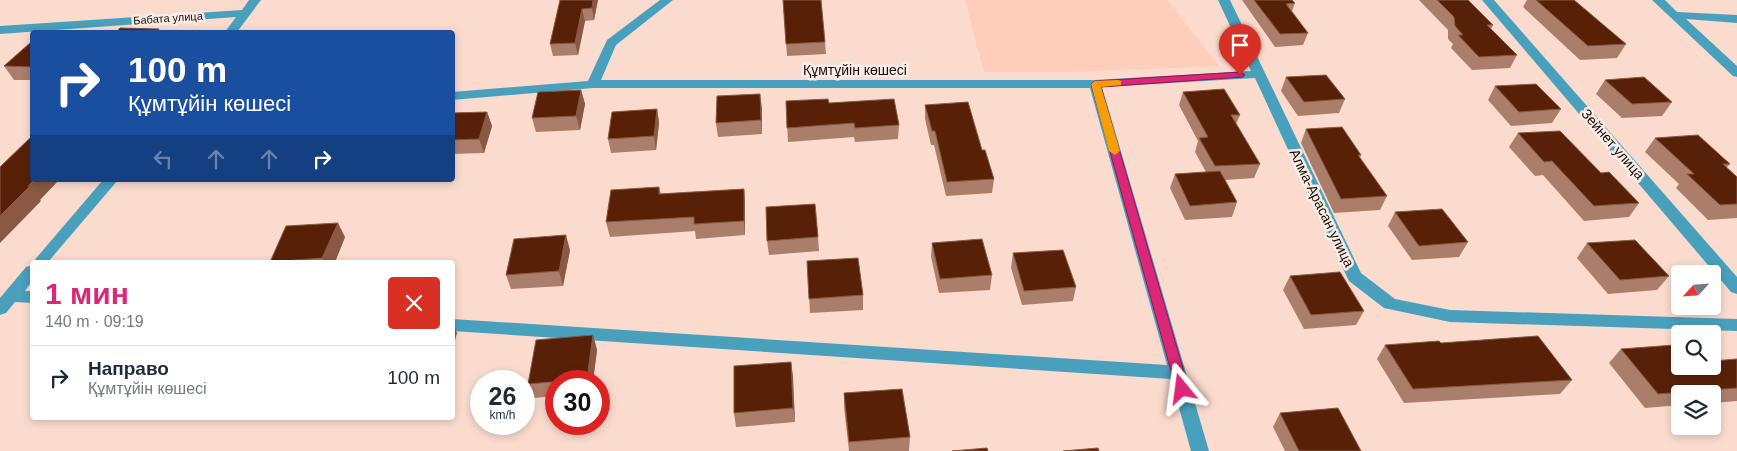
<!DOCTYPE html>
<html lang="ru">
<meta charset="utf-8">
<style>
body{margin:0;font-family:Arial,sans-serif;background:#f2f2f3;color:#1f2937;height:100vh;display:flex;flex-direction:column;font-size:19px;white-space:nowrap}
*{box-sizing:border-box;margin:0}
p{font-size:16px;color:#747a83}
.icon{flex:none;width:28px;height:28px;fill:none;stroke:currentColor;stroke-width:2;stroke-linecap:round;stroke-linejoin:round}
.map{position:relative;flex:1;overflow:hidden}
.sheet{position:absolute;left:30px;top:260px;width:425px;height:160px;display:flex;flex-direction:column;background:#fff;border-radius:5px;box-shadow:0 2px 8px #0003}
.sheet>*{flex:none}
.banner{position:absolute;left:30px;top:30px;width:425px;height:152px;border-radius:5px;box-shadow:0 2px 8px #0003;background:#1a4fa0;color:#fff;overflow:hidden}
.needle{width:32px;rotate:244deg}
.buttons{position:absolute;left:1671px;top:265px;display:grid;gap:10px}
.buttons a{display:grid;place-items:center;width:50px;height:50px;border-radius:5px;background:#fff;box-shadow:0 2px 8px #0003;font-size:25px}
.speed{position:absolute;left:470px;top:370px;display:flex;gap:10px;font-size:25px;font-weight:700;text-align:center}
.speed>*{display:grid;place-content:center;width:65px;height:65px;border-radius:50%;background:#fff;box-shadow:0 2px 8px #0003;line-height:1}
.speed small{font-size:12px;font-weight:400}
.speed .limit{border:8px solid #d22;background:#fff;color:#111}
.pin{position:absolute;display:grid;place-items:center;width:42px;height:42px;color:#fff;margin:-51px -21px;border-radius:50% 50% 50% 0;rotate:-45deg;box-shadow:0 0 5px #0007}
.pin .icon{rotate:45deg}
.me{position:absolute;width:55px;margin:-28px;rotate:344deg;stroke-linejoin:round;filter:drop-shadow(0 0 4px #0008)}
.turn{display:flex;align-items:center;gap:18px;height:105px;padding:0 15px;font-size:22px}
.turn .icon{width:65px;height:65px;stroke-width:2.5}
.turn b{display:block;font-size:35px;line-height:42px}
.lanes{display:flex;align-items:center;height:48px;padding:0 15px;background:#0003;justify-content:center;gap:25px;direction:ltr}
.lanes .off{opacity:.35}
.round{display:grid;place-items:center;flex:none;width:52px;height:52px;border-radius:5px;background:#f2f2f3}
.summary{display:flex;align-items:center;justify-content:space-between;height:85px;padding:0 15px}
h1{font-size:30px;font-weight:700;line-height:38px;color:#db2777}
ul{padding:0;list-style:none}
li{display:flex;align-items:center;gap:15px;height:65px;padding:0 15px;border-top:1px solid #e0e1e3}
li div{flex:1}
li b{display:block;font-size:19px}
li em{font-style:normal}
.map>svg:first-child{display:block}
.built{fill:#ffcebb}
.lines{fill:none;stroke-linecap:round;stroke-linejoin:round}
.street{fill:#49a0bd;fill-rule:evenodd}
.wall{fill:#aa7e6a}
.shaded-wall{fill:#895943}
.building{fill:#582107;stroke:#895943}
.route{fill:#db2777;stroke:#8e194d}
.slow{fill:#f59e0b}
.labels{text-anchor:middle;stroke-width:5;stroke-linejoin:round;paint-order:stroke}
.far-street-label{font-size:11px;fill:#1d0b05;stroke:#f8ede9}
.street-label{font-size:14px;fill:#1d0b05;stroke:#f8ede9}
</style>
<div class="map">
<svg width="1737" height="451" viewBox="0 0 1737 451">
<rect width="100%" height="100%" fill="#fbdbce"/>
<polygon class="built" points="965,0 1167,0 1219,66 1069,72 984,72"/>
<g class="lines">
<g class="street">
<polygon points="249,0 261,0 237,32 225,32 236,17 0,34 0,26 242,10"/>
<polygon points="660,0 673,0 616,45 601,80 1095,80 1251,71 1218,0 1230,0 1361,273 1395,299 1450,310 1737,319 1737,331 1450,322 1384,308 1349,281 1347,277 1255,78 1102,87 1209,451 1191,451 1171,379 452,331 452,319 1167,365 1090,88 593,88 452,100 452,92 588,81 607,40"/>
<polygon points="1482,0 1494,0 1737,277 1737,294 1731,292"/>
<polygon points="1652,0 1665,0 1677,12 1737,15 1737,23 1686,19 1737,66 1737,77 1733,76"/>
<polygon points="103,180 118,180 48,262 32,263"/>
<polygon points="32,265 32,281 25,291 32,291 32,303 15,302 6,313 0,315 0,298 26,267"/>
</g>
</g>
<g class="wall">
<polygon points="560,0 598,0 594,20 585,21 578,55 553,56 550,44"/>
<polygon points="783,0 825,42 826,54 787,56"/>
<polygon points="1242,0 1292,0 1295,3 1292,11 1308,33 1303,45 1275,47"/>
<polygon points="1419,0 1468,0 1493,25 1491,29 1517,55 1510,68 1472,70 1451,48 1453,44 1448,39 1448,30"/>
<polygon points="1527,0 1574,0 1626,44 1617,58 1580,60 1523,7"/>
<polygon points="32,44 32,80 14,80 4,66"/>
<polygon points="1286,77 1345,99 1339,113 1298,116 1281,91"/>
<polygon points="1605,80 1672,102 1662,116 1622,118 1596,94"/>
<polygon points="1495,86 1561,109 1552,123 1511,126 1488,100"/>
<polygon points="581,90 585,104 580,130 536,132 532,118"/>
<polygon points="1183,92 1240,115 1236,124 1260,164 1254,178 1225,180 1237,202 1232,217 1185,220 1170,188 1175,174 1206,172 1195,152 1198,141 1179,105"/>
<polygon points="786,101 829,103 899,125 898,139 855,142 854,137 788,142"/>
<polygon points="925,105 982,150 994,179 992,193 946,196 934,145 931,145 925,119"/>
<polygon points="762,108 762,134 718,137 716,123"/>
<polygon points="657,109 659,123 656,150 611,153 608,139"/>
<polygon points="487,112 492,126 484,153 452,154 452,113"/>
<polygon points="1306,129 1361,155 1360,158 1387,196 1380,210 1334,213 1301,143"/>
<polygon points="1518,133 1601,173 1639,203 1629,217 1584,221 1543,175 1535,176 1509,147"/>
<polygon points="1655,138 1730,164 1726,168 1737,177 1737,218 1708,220 1676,188 1679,184 1645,152"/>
<polygon points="659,187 661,194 744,189 745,203 745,235 696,239 695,231 610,237 606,222"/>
<polygon points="1395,212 1468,242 1459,257 1412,260 1388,226"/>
<polygon points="345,237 335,262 270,262"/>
<polygon points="818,237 819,251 769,255 767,241"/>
<polygon points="932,243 992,275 990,290 939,293 931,257"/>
<polygon points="1587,243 1669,276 1657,290 1608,294 1577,258"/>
<polygon points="570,250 563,286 511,289 506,275"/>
<polygon points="1013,253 1076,287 1073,301 1022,305 1011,268"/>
<polygon points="807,261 863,295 863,310 810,313"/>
<polygon points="1290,276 1364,311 1356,325 1304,329 1283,290"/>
<polygon points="593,335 597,350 593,381 556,381 556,396 533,398 528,384"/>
<polygon points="1385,345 1572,380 1560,394 1404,403 1377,359"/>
<polygon points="1621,349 1680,366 1737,359 1737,401 1712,403 1712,394 1680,394 1680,405 1645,408 1609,363"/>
<polygon points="791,362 795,422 736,427 734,413"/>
<polygon points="844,393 910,437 909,451 849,451 844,407"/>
<polygon points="1280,413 1361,451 1285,451 1273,427"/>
</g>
<g class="shaded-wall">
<polygon points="593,0 598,0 594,20 592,8"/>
<polygon points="582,9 585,21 578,55 575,43"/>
<polygon points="159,29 161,32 155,32"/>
<polygon points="581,90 585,104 580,130 576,116"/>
<polygon points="760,94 762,108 762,134 761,120"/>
<polygon points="657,109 659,123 656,150 654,136"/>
<polygon points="487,112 492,126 484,153 479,139"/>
<polygon points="34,180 59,180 40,200 41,201 0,243 0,216"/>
<polygon points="744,189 745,203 745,235 744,221"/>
<polygon points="338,223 345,237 335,262 325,262 322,258"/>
<polygon points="566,235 570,250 563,286 559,271"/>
<polygon points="452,323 457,333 452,351"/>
<polygon points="593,335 597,350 593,381 587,381 587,379"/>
<polygon points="791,362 793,376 795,422 793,408"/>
</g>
<g class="building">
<polygon points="560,0 593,0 592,8 582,9 575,43 550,44"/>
<polygon points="783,0 821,0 825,42 786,44"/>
<polygon points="1254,0 1292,0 1295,3 1286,4 1308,33 1280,34"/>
<polygon points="1437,0 1468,0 1493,25 1487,25 1517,55 1479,57 1458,35 1463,35 1455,26 1454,17"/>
<polygon points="1536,0 1574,0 1626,44 1588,46"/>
<polygon points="120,28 159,29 155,32 116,32"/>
<polygon points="30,43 32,44 32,67 4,66"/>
<polygon points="1326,75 1345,99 1304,102 1286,77"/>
<polygon points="1644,77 1672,102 1632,104 1605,80"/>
<polygon points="1536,84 1561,109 1519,112 1495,86"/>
<polygon points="1224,89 1240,115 1231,115 1260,164 1215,166 1199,138 1208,137 1183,92"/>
<polygon points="581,90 576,116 532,118 538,92"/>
<polygon points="760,94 761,120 716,123 717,96"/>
<polygon points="828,99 829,103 894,99 899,125 855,128 854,123 787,128 786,101"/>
<polygon points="968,102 982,150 985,150 994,179 947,182 935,131 932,131 925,105"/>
<polygon points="657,109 654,136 608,139 612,112"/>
<polygon points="487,112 479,139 452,140 452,113"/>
<polygon points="1342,127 1361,155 1358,155 1387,196 1341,199 1306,129"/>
<polygon points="1560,131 1601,173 1609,172 1639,203 1594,206 1552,161 1544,162 1518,133"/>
<polygon points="1698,135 1730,164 1723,164 1737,177 1737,204 1720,205 1687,174 1694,174 1655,138"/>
<polygon points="30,138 32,138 32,180 34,180 28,186 30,186 0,216 0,167"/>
<polygon points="1220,171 1237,202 1190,206 1175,174"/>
<polygon points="659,187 659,194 744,189 744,221 694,224 694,217 606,222 611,190"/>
<polygon points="815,204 818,237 767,241 766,207"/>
<polygon points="1442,209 1468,242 1419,246 1395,212"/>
<polygon points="338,223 322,258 270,262 286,226"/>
<polygon points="566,235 559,271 506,275 514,239"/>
<polygon points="982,239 992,275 940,279 932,243"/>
<polygon points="1635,240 1669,276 1620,280 1587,243"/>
<polygon points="1063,250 1076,287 1024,291 1013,253"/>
<polygon points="858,258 863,295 809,299 807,261"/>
<polygon points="1340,272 1364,311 1311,315 1290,276"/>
<polygon points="593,335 587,379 528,384 536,340"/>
<polygon points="1538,336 1572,380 1413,389 1385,345 1439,341 1441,343"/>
<polygon points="1674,345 1680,352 1680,366 1712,366 1712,361 1737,359 1737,388 1658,394 1621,349"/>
<polygon points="791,362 793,408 734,413 734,366"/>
<polygon points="902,389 910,437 849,442 844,393"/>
<polygon points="1338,408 1361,451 1299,451 1280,413"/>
<polygon points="987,448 988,451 952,451"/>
<polygon points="1098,448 1099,451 1063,451"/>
</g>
<polygon class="route" points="1240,72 1245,75 1243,77 1101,87 1189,389 1187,393 1182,394 1178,393 1176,389 1091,84 1095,81"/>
<polygon class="slow" points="1118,80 1121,81 1121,85 1101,87 1120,151 1115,155 1109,151 1091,84 1095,81"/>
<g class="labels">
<g class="far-street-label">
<text transform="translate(168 18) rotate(-4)" y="4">Бабата улица</text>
</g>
<g class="street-label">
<text x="855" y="75">Құмтұйiн көшесі</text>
<text transform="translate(1613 144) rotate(49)" y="5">Зейнет улица</text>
<text transform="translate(1322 208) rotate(64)" y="5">Алма-Арасан улица</text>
</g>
</g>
</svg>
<div class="buttons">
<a><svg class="needle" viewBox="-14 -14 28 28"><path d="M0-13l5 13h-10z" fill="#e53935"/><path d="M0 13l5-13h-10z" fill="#747a83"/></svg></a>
<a><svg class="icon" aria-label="search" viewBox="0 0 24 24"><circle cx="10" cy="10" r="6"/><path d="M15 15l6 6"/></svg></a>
<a><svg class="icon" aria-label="layers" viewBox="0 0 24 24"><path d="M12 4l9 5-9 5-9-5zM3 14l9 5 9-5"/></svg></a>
</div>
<div class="speed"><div>26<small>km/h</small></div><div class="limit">30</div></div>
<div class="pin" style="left:1240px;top:75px;background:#d93025"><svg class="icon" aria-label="arrive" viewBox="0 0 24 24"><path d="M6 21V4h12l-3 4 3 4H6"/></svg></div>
<svg class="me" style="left:1182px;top:389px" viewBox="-20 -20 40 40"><path d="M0-17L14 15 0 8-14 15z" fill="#db2777" stroke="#fff" stroke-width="4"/></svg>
<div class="banner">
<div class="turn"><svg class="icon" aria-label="right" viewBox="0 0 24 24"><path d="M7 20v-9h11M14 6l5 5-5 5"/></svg><div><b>100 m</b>Құмтұйiн көшесі</div></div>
<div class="lanes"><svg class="icon off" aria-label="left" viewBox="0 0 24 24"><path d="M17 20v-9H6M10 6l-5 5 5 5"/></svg><svg class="icon off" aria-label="ahead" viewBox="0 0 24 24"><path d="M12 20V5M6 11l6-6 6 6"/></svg><svg class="icon off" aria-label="ahead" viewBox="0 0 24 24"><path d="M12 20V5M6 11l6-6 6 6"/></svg><svg class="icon" aria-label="right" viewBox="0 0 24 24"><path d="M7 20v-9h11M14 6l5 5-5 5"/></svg></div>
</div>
<section class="sheet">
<div class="summary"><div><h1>1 мин</h1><p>140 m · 09:19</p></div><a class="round" style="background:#d93025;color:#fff"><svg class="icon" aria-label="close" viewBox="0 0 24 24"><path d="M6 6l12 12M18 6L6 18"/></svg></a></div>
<ul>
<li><svg class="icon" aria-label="right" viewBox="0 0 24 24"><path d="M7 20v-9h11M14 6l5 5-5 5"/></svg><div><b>Направо</b><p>Құмтұйiн көшесі</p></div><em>100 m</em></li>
</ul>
</section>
</div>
